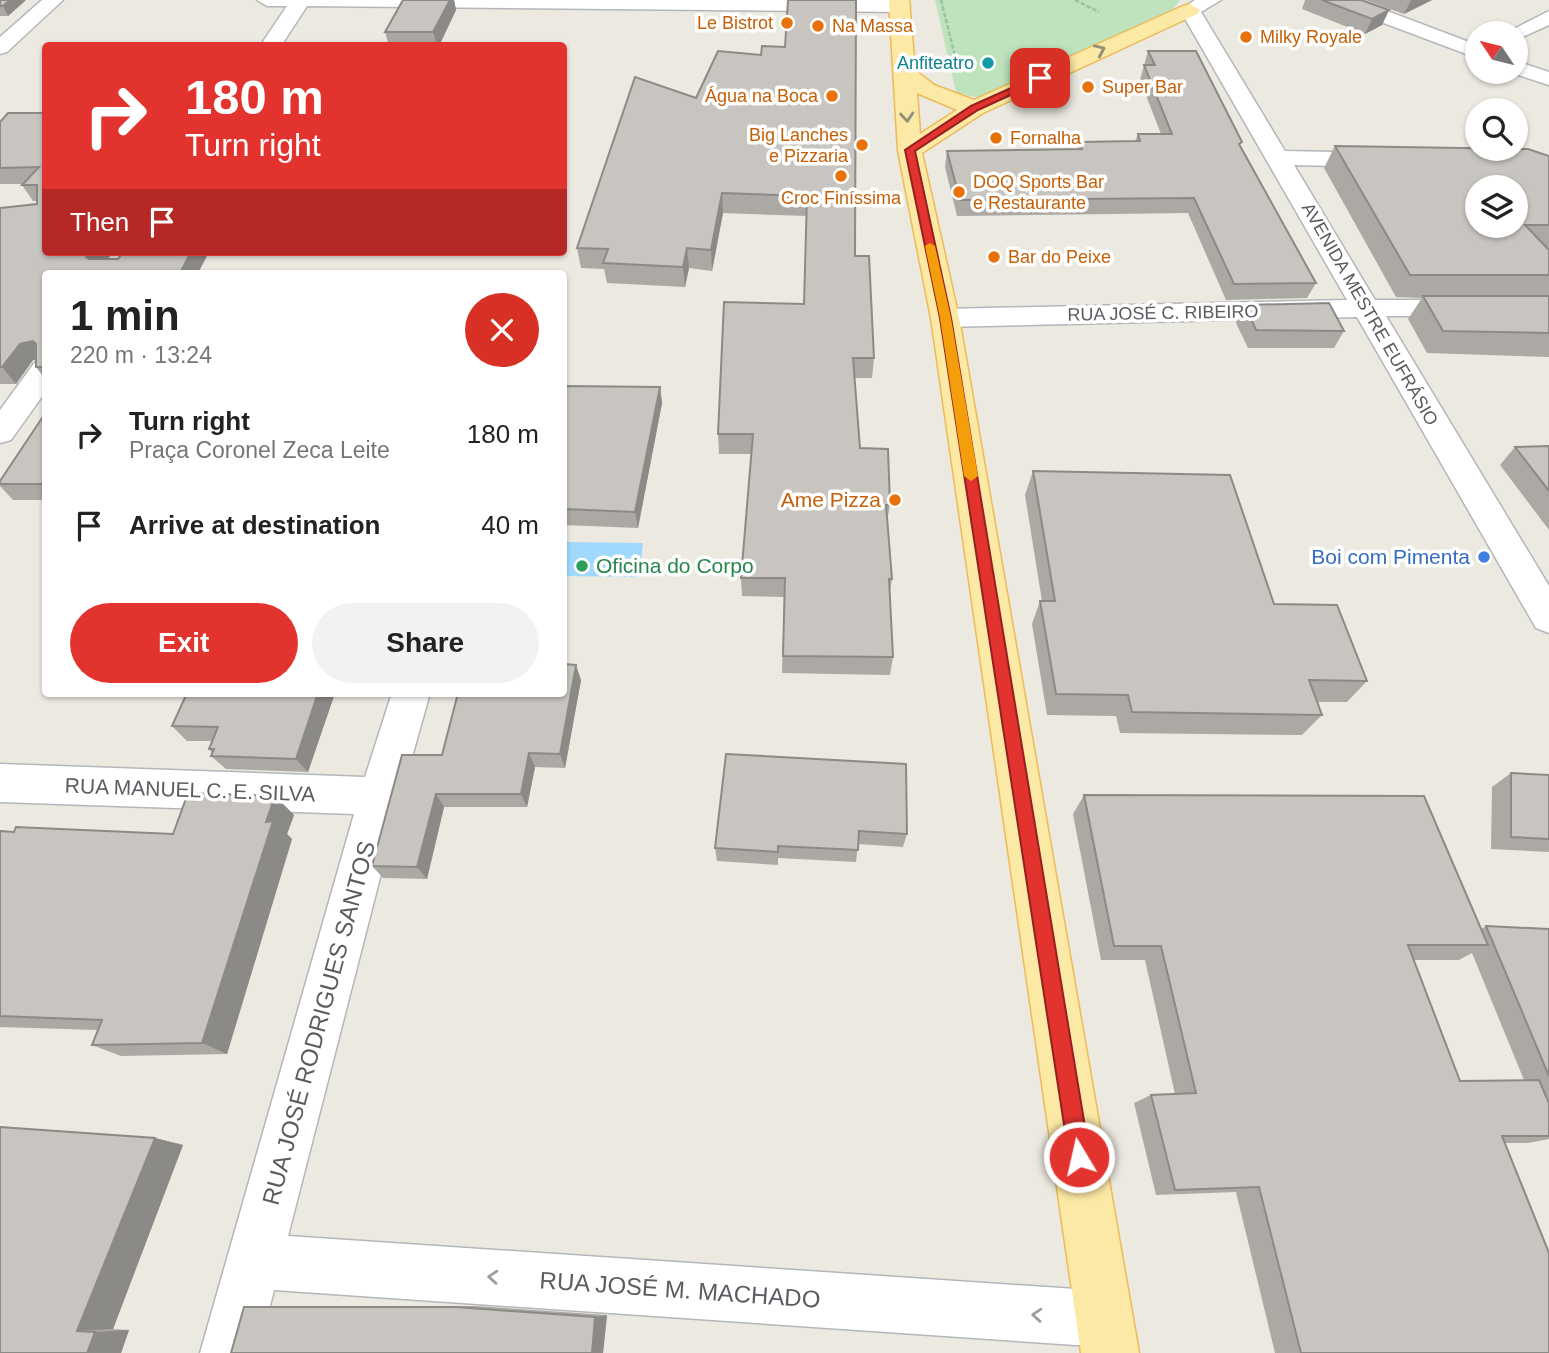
<!DOCTYPE html>
<meta charset="utf-8">
<style>
body{margin:0;font-family:Arial,sans-serif;background:#f2f2f2;color:#222;height:100vh;display:flex;flex-direction:column;font-size:26px;white-space:nowrap}
*{box-sizing:border-box;margin:0}
p{font-size:23px;color:#767676}
.icon{flex:none;width:38px;height:38px;fill:none;stroke:currentColor;stroke-width:2;stroke-linecap:round;stroke-linejoin:round}
.map{position:relative;flex:1;overflow:hidden}
.sheet{position:absolute;left:42px;top:270px;width:525px;height:427px;display:flex;flex-direction:column;background:#fff;border-radius:7px;box-shadow:0 2px 5px #0004}
.sheet>*{flex:none}
.guide{position:absolute;left:42px;top:42px;width:525px;height:214px;border-radius:7px;box-shadow:0 2px 5px #0004;background:#e3332f;color:#fff;overflow:hidden}
.needle{width:46px;rotate:305deg}
.fabs{position:absolute;left:1465px;top:21px;display:grid;gap:14px}
.fabs a{display:grid;place-items:center;width:63px;height:63px;border-radius:50%;background:#fff;box-shadow:0 2px 5px #0004;font-size:35px}
.pin{position:absolute;display:grid;place-items:center;width:60px;height:60px;color:#fff;margin:-30px;border-radius:14px;box-shadow:0 4px 10px #0006}
.me{position:absolute;width:77px;margin:-38px;rotate:351deg;stroke-linejoin:round;filter:drop-shadow(0 0 5px #0008)}
.turn{display:flex;align-items:center;gap:24px;height:147px;padding:0 28px;font-size:32px}
.turn .icon{width:91px;height:91px;stroke-width:2.5}
.turn b{display:block;font-size:49px;line-height:60px}
.then{display:flex;align-items:center;height:66px;padding:0 28px;background:#0003;gap:14px;font-size:26px}
.round{display:grid;place-items:center;flex:none;width:74px;height:74px;border-radius:37px;background:#f2f2f2}
.summary{display:flex;align-items:center;justify-content:space-between;height:119px;padding:0 28px}
h1{font-size:42px;font-weight:800;line-height:52px}
.primary-button{display:flex;gap:14px;margin-top:auto;padding:14px 28px}
.primary-button a{flex:1;height:80px;border-radius:42px;background:#e3332f;color:#fff;font-size:28px;font-weight:800;line-height:80px;text-align:center}
.primary-button a+a{background:#f2f2f2;color:#222}
ul{padding:0;list-style:none}
li{display:flex;align-items:center;gap:21px;height:91px;padding:0 28px}
li div{flex:1}
li b{display:block;font-size:26px}
li em{font-style:normal}
.map>svg:first-child{display:block}
.green{fill:#bfe3bd}
.water{fill:#a0d9fc}
.lines{fill:none;stroke-linecap:round;stroke-linejoin:round}
.minor-casing{stroke:#b3b7bb;stroke-width:3}
.major-casing{stroke:#ecba59;stroke-width:3}
.path{stroke:#97c4a1;stroke-width:2.5;stroke-dasharray:4.5 2;stroke-linecap:butt}
.minor{fill:#fff;fill-rule:evenodd}
.major{fill:#fce9a5;fill-rule:evenodd}
.wall{fill:#aca9a5;fill-rule:evenodd}
.shaded-wall{fill:#8c8a86}
.building{fill:#c8c5c0;stroke:#8c8a86;stroke-width:2;fill-rule:evenodd}
.oneway{stroke:#928e79}
.oneway2{stroke:#9b9ea0}
.route{fill:#e3332f;stroke:#94211f;stroke-width:2}
.slow{fill:#f59e0b}
.food-dot{fill:#e8710a;stroke:#fff;stroke-width:2.5}
.culture-dot{fill:#0f9aa8;stroke:#fff;stroke-width:2.5}
.shop-dot{fill:#3f7fe0;stroke:#fff;stroke-width:2.5}
.leisure-dot{fill:#2e9e5b;stroke:#fff;stroke-width:2.5}
.labels{text-anchor:middle;stroke-width:7;stroke-linejoin:round;paint-order:stroke}
.far-food-label{font-size:18px;fill:#c56008;stroke:#fff;text-anchor:start}
.far-culture-label{font-size:18px;fill:#0d838f;stroke:#fff;text-anchor:end}
.far-street-label{font-size:18px;fill:#595d61;stroke:#fff}
.food-label{font-size:21px;fill:#c56008;stroke:#fff;text-anchor:end}
.shop-label{font-size:21px;fill:#366cbe;stroke:#fff;text-anchor:end}
.leisure-label{font-size:21px;fill:#27864d;stroke:#fff;text-anchor:start}
.street-label{font-size:21px;fill:#595d61;stroke:#fff}
.near-street-label{font-size:24px;fill:#595d61;stroke:#fff}
</style>
<div class="map">
<svg width="1549" height="1353" viewBox="0 0 1549 1353">
<rect width="100%" height="100%" fill="#ece9e1"/>
<polygon class="green" points="935,0 1179,0 1180,1 1167,15 982,99 956,92"/>
<polygon class="water" points="564,542 643,543 639,577 564,576"/>
<g class="lines">
<g class="minor-casing">
<g id="minor">
<polygon points="42,0 63,0 7,52 0,54 0,37"/>
<polygon points="257,0 900,0 910,6 900,12 307,6 281,46 260,46 287,6 267,6"/>
<polygon points="1195,0 1221,0 1201,12 1285,151 1381,153 1389,155 1393,160 1389,165 1381,167 1294,165 1375,300 1549,300 1549,316 1386,316 1549,586 1549,633 1536,628 1357,317 945,327 935,324 931,318 935,312 945,309 1347,300 1180,10"/>
<polygon points="1330,0 1358,0 1477,45 1477,58 1333,4"/>
<polygon points="1549,11 1549,25 1516,40 1516,33 1506,33"/>
<polygon points="1516,61 1549,72 1549,85 1509,72 1516,72"/>
<polygon points="46,360 46,391 11,440 0,443 0,410 35,362"/>
<polygon points="392,693 430,693 401,796 288,1236 1105,1291 1125,1299 1133,1319 1125,1339 1105,1347 274,1290 258,1353 200,1353 354,814 0,802 0,764 365,777"/>
</g>
</g>
<g class="major-casing">
<path id="major" d="M889 0H909L915 70 934 85 974 100 1183 6 1190 4 1200 10 1197 14 983 113 922 153 959 318 1139 1353H1081L931 318 898 151ZM917 93 957 110 920 134Z"/>
</g>
<g class="path">
<polyline points="941,0 957,64"/>
<polyline points="1075,0 1099,12"/>
</g>
<use href="#minor" class="minor"/>
<use href="#major" class="major"/>
</g>
<g class="wall">
<polygon points="0,0 26,0 8,16 0,16"/>
<polygon points="403,0 454,0 456,10 439,46 389,46 385,32"/>
<polygon points="1305,0 1361,0 1389,10 1382,25 1365,34 1302,9"/>
<polygon points="1365,0 1432,0 1404,14"/>
<polygon points="785,47 855,256 874,358 872,378 854,378 860,448 890,505 887,521 892,579 890,591 893,657 890,675 782,673 784,597 742,596 741,578 752,454 719,454 718,434 804,304 807,216 723,213 712,271 689,268 685,287 607,283 604,269 581,268 577,248 696,98 761,55"/>
<polygon points="1148,51 1240,146 1316,283 1307,298 1226,300 1188,213 957,216 945,167 947,151 1077,149 1079,142 1135,141 1138,134 1161,134 1140,80"/>
<polygon points="8,113 108,259 118,259 123,252 209,252 198,273 46,273 46,380 36,367 36,360 33,360 16,384 0,384 0,208 37,204 37,201 33,201 22,185 23,184 0,184 0,122"/>
<polygon points="1335,146 1549,156 1549,248 1547,248 1549,250 1549,357 1427,353 1408,319 1422,298 1396,297 1324,168"/>
<polygon points="1245,305 1344,331 1334,348 1248,348 1236,323"/>
<polygon points="564,386 660,387 662,403 638,528 564,525"/>
<polygon points="46,412 46,500 13,500 0,486 0,484"/>
<polygon points="1549,446 1549,530 1500,465 1515,447"/>
<polygon points="1033,471 1274,604 1367,681 1347,702 1317,702 1322,715 1302,735 1120,733 1116,716 1047,715 1032,624 1040,601 1042,601 1025,495"/>
<polygon points="581,680 565,768 535,767 527,807 444,807 427,879 383,878 372,866 442,755"/>
<polygon points="187,693 335,693 308,772 226,769 211,756 212,753 209,749 212,741 187,741 172,726"/>
<polygon points="726,754 907,834 903,847 858,844 856,862 778,858 778,865 717,861 715,848"/>
<polygon points="1511,773 1549,775 1549,852 1491,849 1492,787"/>
<path d="M1084 795 1481 929 1486 926 1549 929V1139L1528 1143H1505L1549 1353H1275L1236 1192 1156 1195 1134 1103 1151 1095 1175 1094 1145 960H1101L1073 814ZM1472 953 1524 1080 1460 1081 1413 960H1459Z"/>
<polygon points="275,796 294,815 287,834 292,839 227,1054 121,1056 92,1045 97,1030 0,1027 0,831 173,834"/>
<polygon points="155,1138 183,1145 113,1329 129,1330 121,1353 0,1353"/>
<polygon points="277,1306 476,1306 607,1315 603,1353 231,1353 244,1307"/>
</g>
<g class="shaded-wall">
<polygon points="10,0 26,0 8,16 3,6"/>
<polygon points="450,0 454,0 456,10 439,46 437,46 433,32"/>
<polygon points="1411,0 1432,0 1404,14"/>
<polygon points="1389,10 1382,25 1365,34 1372,19"/>
<polygon points="722,193 723,213 712,271 711,250"/>
<polygon points="687,248 689,268 685,287 683,267"/>
<polygon points="90,252 113,252 98,273 86,257"/>
<polygon points="191,252 209,252 198,273 180,273"/>
<polygon points="33,341 46,357 33,360 16,384 2,367 20,344"/>
<polygon points="660,387 662,403 638,528 635,512"/>
<polygon points="576,665 581,680 565,768 560,754"/>
<polygon points="318,693 335,693 308,772 296,759"/>
<polygon points="529,753 535,767 527,807 521,794"/>
<polygon points="436,794 444,807 427,879 417,867"/>
<polygon points="275,796 294,815 287,834 292,839 227,1054 202,1043 266,822"/>
<polygon points="155,1138 183,1145 113,1329 77,1331"/>
<polygon points="607,1315 603,1353 592,1353 595,1317"/>
<polygon points="129,1330 121,1353 87,1353 95,1332"/>
</g>
<g class="building">
<polygon points="0,0 10,0 3,6 0,6"/>
<polygon points="403,0 450,0 433,32 385,32"/>
<polygon points="788,0 856,0 855,256 869,256 874,358 853,358 860,448 888,449 890,505 886,505 892,579 889,579 893,657 783,656 785,578 741,578 753,434 718,434 724,302 804,304 807,196 722,193 711,250 687,248 683,267 603,263 608,249 577,248 635,77 696,98 718,51 761,55 762,46 785,47"/>
<polygon points="1322,0 1361,0 1389,10 1372,19"/>
<polygon points="1148,51 1196,51 1242,142 1239,144 1316,283 1234,284 1194,198 960,200 947,151 1082,149 1079,142 1140,141 1138,134 1172,134 1144,65 1155,65"/>
<polygon points="8,113 46,113 46,252 90,252 86,257 89,259 118,259 123,252 191,252 180,273 200,273 46,273 46,367 36,367 36,344 33,341 20,344 2,367 0,367 0,208 37,204 37,185 22,185 39,167 0,168 0,122"/>
<path d="M1335 146 1528 149 1549 156V225H1525L1549 250V275H1410ZM1477 187H1516V226H1477Z"/>
<polygon points="1423,296 1549,296 1549,333 1443,331"/>
<polygon points="1329,303 1344,331 1256,330 1245,305"/>
<polygon points="564,386 660,387 635,512 564,509"/>
<polygon points="46,412 46,484 0,484 0,481"/>
<polygon points="1549,446 1549,491 1515,447"/>
<polygon points="1033,471 1230,475 1274,604 1337,605 1367,681 1309,680 1322,715 1132,712 1128,695 1056,694 1040,601 1055,601"/>
<polygon points="564,664 576,665 560,754 529,753 521,794 436,794 417,867 372,866 402,755 442,755 458,693 564,693"/>
<polygon points="187,693 318,693 296,759 211,756 214,749 209,749 218,727 172,726"/>
<polygon points="726,754 906,764 907,834 859,831 858,850 778,846 778,852 715,848"/>
<polygon points="1511,773 1549,775 1549,839 1511,837"/>
<polygon points="188,793 275,796 266,822 273,821 202,1043 92,1045 102,1020 0,1016 0,831 14,832 16,827 173,834"/>
<polygon points="1084,795 1424,796 1488,945 1408,945 1460,1081 1539,1080 1549,1103 1549,1136 1502,1136 1549,1253 1549,1353 1301,1353 1259,1187 1175,1190 1151,1095 1196,1093 1161,946 1114,946"/>
<polygon points="1486,926 1549,929 1549,1076"/>
<polygon points="0,1127 155,1138 77,1331 95,1332 87,1353 0,1353"/>
<polygon points="244,1307 456,1307 595,1317 592,1353 231,1353"/>
</g>
<defs><path id="oneway-chevron" d="M-2-3.5L2.5 0L-2 3.5" fill="none" stroke-width="1.6" stroke-linecap="round" stroke-linejoin="round" transform="scale(1.75)"/></defs>
<g class="oneway">
<use href="#oneway-chevron" transform="translate(1100 50) rotate(-24)"/>
<use href="#oneway-chevron" transform="translate(907 117) rotate(85)"/>
</g>
<g class="oneway2">
<use href="#oneway-chevron" transform="translate(493 1277) rotate(-176)"/>
<use href="#oneway-chevron" transform="translate(1037 1315) rotate(-176)"/>
</g>
<polygon class="route" points="1040,75 1044,78 1043,80 978,110 915,151 951,318 1090,1157 1087,1165 1079,1168 1072,1165 1069,1157 940,318 905,150 971,106"/>
<polygon class="slow" points="930,243 935,246 951,318 978,476 971,481 964,476 940,318 925,246"/>
<g class="food-dot">
<circle cx="787" cy="23" r="7"/>
<circle cx="818" cy="26" r="7"/>
<circle cx="1246" cy="37" r="7"/>
<circle cx="1088" cy="87" r="7"/>
<circle cx="832" cy="96" r="7"/>
<circle cx="996" cy="138" r="7"/>
<circle cx="862" cy="145" r="7"/>
<circle cx="841" cy="176" r="7"/>
<circle cx="959" cy="192" r="7"/>
<circle cx="994" cy="257" r="7"/>
<circle cx="895" cy="500" r="7"/>
</g>
<circle class="culture-dot" cx="988" cy="63" r="7"/>
<circle class="shop-dot" cx="1484" cy="557" r="7"/>
<circle class="leisure-dot" cx="582" cy="566" r="7"/>
<g class="labels">
<g class="far-food-label">
<text x="773" y="29" text-anchor="end">Le Bistrot</text>
<text x="832" y="32">Na Massa</text>
<text x="1260" y="43">Milky Royale</text>
<text x="1102" y="93">Super Bar</text>
<text x="818" y="102" text-anchor="end">Água na Boca</text>
<text x="848" y="141" text-anchor="end">Big Lanches<tspan x="848" dy="21">e Pizzaria</tspan></text>
<text x="1010" y="144">Fornalha</text>
<text x="973" y="188">DOQ Sports Bar<tspan x="973" dy="21">e Restaurante</tspan></text>
<text x="841" y="204" text-anchor="middle">Croc Finíssima</text>
<text x="1008" y="263">Bar do Peixe</text>
</g>
<g class="far-culture-label">
<text x="974" y="69">Anfiteatro</text>
</g>
<g class="far-street-label">
<text transform="translate(1163 313) rotate(-1)" y="6">RUA JOSÉ C. RIBEIRO</text>
<text transform="translate(1370 314) rotate(60)" y="6">AVENIDA MESTRE EUFRÁSIO</text>
</g>
<g class="food-label">
<text x="881" y="507">Ame Pizza</text>
</g>
<g class="shop-label">
<text x="1470" y="564">Boi com Pimenta</text>
</g>
<g class="leisure-label">
<text x="596" y="573">Oficina do Corpo</text>
</g>
<g class="street-label">
<text transform="translate(190 790) rotate(2)" y="7">RUA MANUEL C. E. SILVA</text>
</g>
<g class="near-street-label">
<text transform="translate(319 1023) rotate(-75)" y="8">RUA JOSÉ RODRIGUES SANTOS</text>
<text transform="translate(680 1290) rotate(4)" y="8">RUA JOSÉ M. MACHADO</text>
</g>
</g>
</svg>
<div class="fabs">
<a><svg class="needle" viewBox="-14 -14 28 28"><path d="M0-13l5 13h-10z" fill="#e53935"/><path d="M0 13l5-13h-10z" fill="#767676"/></svg></a>
<a><svg class="icon" aria-label="search" viewBox="0 0 24 24"><circle cx="10" cy="10" r="6"/><path d="M15 15l6 6"/></svg></a>
<a><svg class="icon" aria-label="layers" viewBox="0 0 24 24"><path d="M12 4l9 5-9 5-9-5zM3 14l9 5 9-5"/></svg></a>
</div>
<div class="pin" style="left:1040px;top:78px;background:#d93025"><svg class="icon" aria-label="arrive" viewBox="0 0 24 24"><path d="M6 21V4h12l-3 4 3 4H6"/></svg></div>
<svg class="me" style="left:1079px;top:1157px" viewBox="-20 -20 40 40"><circle r="17" fill="#e3332f" stroke="#fff" stroke-width="3"/><path d="M0-11L8 9 0 5-8 9z" fill="#fff"/></svg>
<div class="guide">
<div class="turn"><svg class="icon" aria-label="right" viewBox="0 0 24 24"><path d="M7 20v-9h11M14 6l5 5-5 5"/></svg><div><b>180 m</b>Turn right</div></div>
<div class="then">Then<svg class="icon" aria-label="arrive" viewBox="0 0 24 24"><path d="M6 21V4h12l-3 4 3 4H6"/></svg></div>
</div>
<section class="sheet">
<div class="summary"><div><h1>1 min</h1><p>220 m · 13:24</p></div><a class="round" style="background:#d93025;color:#fff"><svg class="icon" aria-label="close" viewBox="0 0 24 24"><path d="M6 6l12 12M18 6L6 18"/></svg></a></div>
<ul>
<li><svg class="icon" aria-label="right" viewBox="0 0 24 24"><path d="M7 20v-9h11M14 6l5 5-5 5"/></svg><div><b>Turn right</b><p>Praça Coronel Zeca Leite</p></div><em>180 m</em></li>
<li><svg class="icon" aria-label="arrive" viewBox="0 0 24 24"><path d="M6 21V4h12l-3 4 3 4H6"/></svg><div><b>Arrive at destination</b></div><em>40 m</em></li>
</ul>
<div class="primary-button"><a>Exit</a><a>Share</a></div>
</section>
</div>
